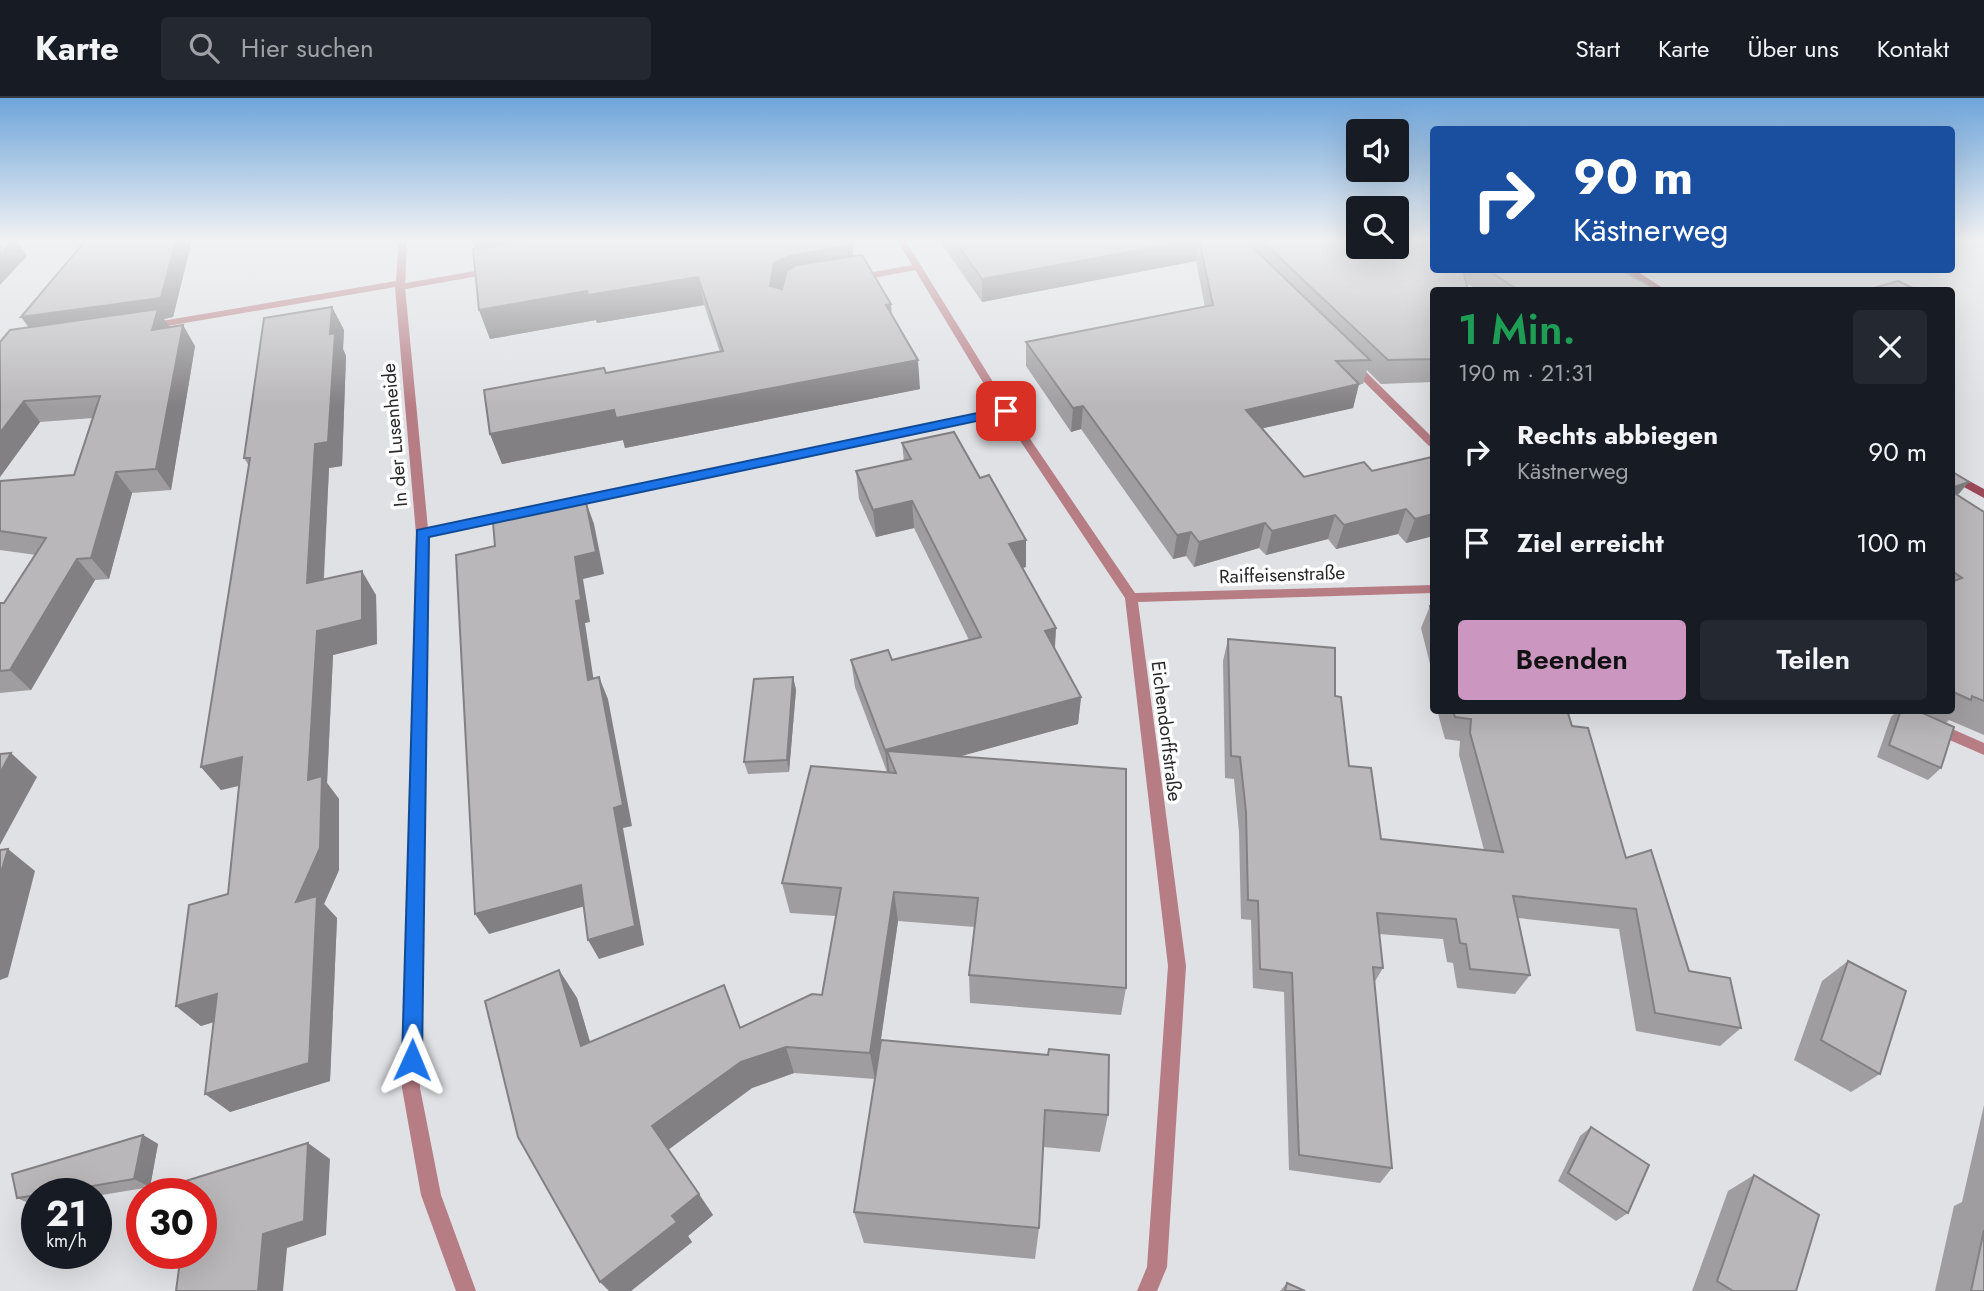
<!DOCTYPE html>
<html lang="de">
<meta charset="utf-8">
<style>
body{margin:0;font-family:Jost,sans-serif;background:#242831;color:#f1f3f6;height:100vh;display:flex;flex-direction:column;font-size:26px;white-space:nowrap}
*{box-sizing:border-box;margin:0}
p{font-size:23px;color:#9ea1a6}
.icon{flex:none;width:38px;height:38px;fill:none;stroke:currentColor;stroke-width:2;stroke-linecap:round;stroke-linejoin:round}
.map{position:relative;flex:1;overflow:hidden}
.sheet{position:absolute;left:1430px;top:189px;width:525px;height:427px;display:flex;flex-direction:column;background:#171b24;border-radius:7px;box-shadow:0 7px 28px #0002}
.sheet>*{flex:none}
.banner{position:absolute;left:1430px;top:28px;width:525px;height:147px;border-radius:7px;box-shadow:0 7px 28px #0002;background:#1a4fa0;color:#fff;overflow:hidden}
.fabs{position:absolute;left:1346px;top:21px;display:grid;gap:14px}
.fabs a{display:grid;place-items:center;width:63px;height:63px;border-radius:7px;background:#171b24;box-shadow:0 7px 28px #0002;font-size:35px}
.speed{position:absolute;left:21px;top:1080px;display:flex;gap:14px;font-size:35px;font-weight:700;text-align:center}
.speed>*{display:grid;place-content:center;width:91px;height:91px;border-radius:50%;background:#171b24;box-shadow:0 7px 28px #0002;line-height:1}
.speed small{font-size:18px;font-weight:400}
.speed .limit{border:10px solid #d22;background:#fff;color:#111}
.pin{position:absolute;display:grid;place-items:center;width:60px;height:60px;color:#fff;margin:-30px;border-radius:14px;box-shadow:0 4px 10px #0006}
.me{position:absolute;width:77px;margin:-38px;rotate:1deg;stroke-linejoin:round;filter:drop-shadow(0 0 5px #0008)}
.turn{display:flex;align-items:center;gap:24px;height:147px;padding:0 28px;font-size:32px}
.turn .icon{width:91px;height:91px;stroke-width:2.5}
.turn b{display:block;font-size:49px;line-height:60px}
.round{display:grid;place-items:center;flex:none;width:74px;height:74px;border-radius:7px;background:#242831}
.headline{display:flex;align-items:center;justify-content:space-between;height:119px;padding:0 28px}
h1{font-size:42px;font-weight:600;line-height:52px;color:#1e9e55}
.action{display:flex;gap:14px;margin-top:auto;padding:14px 28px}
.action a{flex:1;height:80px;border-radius:7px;background:#cb96bf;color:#111;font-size:28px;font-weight:600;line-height:80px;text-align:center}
.action a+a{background:#242831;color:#f1f3f6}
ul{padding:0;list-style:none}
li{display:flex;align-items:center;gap:21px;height:91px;padding:0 28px}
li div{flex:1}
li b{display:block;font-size:26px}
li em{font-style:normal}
header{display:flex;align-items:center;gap:42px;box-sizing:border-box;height:98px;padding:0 35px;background:#171b24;border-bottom:2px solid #363941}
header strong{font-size:33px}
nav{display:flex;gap:38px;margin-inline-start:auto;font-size:24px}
.search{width:490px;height:63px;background:#242831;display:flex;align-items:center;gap:18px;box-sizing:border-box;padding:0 24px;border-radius:7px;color:#9ea1a6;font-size:26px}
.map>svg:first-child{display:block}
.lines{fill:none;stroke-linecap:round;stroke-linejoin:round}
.lane{fill:#b67d84;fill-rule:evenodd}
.street{fill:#b67d84;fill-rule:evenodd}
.secondary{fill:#9b4a58;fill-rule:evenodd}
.wall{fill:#9f9da0}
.shaded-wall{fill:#828082}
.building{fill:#b9b7ba;stroke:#828082;stroke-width:2}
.route{fill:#1a73e8;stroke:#114b97;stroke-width:2}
.labels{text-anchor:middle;stroke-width:7;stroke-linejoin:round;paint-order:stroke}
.street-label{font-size:19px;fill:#28282a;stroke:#fff}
</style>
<header>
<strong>Karte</strong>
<div class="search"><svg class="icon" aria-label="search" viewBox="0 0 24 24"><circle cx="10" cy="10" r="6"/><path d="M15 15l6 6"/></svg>Hier suchen</div>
<nav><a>Start</a><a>Karte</a><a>Über uns</a><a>Kontakt</a></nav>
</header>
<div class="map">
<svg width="1984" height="1193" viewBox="0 0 1984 1193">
<rect width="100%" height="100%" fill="#e0e1e5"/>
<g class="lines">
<g class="lane">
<polygon points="918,166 923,169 921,171 857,183 852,180 857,177"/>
<polygon points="492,170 495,171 495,175 400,192 395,189 400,186"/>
<polygon points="1934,623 1984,645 1984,657 1929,633 1927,629 1929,625"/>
</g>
<g class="street">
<polygon points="399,142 407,142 405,189 428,431 999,311 897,142 905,142 1011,313 1135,495 1433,487 1433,495 1138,504 1186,868 1167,1169 1157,1193 1137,1193 1147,1169 1168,868 1125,500 1003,317 428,439 420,990 441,1097 476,1193 456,1193 421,1097 402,990 416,436 395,189 150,231 145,228 150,225 396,183"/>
<polygon points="1352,263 1356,264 1433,340 1433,349 1429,348 1348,268 1347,266"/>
</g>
<g class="secondary">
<polygon points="1624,172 1635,172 1666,192 1655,192"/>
<polygon points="1951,373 1984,391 1984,400 1951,382"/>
</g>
</g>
<g class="wall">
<polygon points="86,142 192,142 173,219 164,221 170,230 195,248 171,392 132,395 109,481 95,482 31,592 0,595 0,505 4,505 36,457 0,452 0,383 74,377 93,320 40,324 0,379 28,229"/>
<polygon points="472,142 852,147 854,159 892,217 920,291 625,350 623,342 502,366 490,336 606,275 720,254 704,207 597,225 596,222 490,241 479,212 476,151"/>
<polygon points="939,142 1358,142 1433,172 1621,172 1657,192 1477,192 1466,185 1433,192 1433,284 1381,286 1367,272 1363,286 1359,286 1353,310 1263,330 1304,379 1372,373 1433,361 1433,438 1406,445 1398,436 1336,451 1328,441 1266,457 1259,450 1194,469 1186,458 1173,461 1081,331 1071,334 1026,268 1026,244 1205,209 1196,163 982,204"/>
<polygon points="332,209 344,232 343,251 346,258 342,368 329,370 324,481 376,497 377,546 333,557 327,685 339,701 339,772 324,806 337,820 330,983 230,1014 213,924 201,928 176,908 228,796 239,688 221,692 201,669 249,368 244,360"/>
<polygon points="902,345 1026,469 1023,470 1056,530 1055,551 1081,599 1078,626 960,658 1126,890 1121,917 970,905 969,877 975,829 898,823 881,942 1108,1017 1100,1054 1043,1049 1039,1130 1035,1161 864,1145 854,1114 875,981 794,975 752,990 668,1051 713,1117 688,1138 692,1144 631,1193 559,872 577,900 590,944 741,930 822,897 836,818 790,815 782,785 887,674 855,589 851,562 892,562 969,542 914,430 876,439 859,401 856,373 904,363"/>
<polygon points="1951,373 1958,397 1984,414 1984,637 1949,622 1946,625 1918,612 1951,612"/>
<polygon points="1430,508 1433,508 1433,578 1421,530"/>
<polygon points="1228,541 1335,598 1349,668 1381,741 1484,752 1459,657 1460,643 1445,641 1437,612 1567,612 1572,628 1626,760 1689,873 1741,930 1720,948 1636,933 1619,831 1518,820 1530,877 1515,896 1457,890 1453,865 1447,864 1443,841 1379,836 1383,870 1374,885 1392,1070 1380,1085 1289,1072 1284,894 1253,890 1251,822 1241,821 1239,734 1234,681 1225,680 1223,563"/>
<polygon points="793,579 796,592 789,674 748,676 744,664"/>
<polygon points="1898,612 1916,612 1941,670 1928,682 1877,659 1891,619"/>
<polygon points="1848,863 1880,976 1851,994 1794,962 1822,883"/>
<polygon points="1984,1007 1984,1193 1935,1193 1954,1108 1962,1104"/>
<polygon points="1591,1029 1628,1115 1616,1123 1558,1083 1580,1038"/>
<polygon points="143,1037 158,1046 150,1089 96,1098 96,1096 37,1096 37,1108 35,1108 17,1100"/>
<polygon points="1754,1077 1796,1193 1692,1193 1728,1093"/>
<polygon points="1287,1185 1305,1193 1280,1193"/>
</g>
<g class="shaded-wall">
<polygon points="15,142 17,142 27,158 0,187 0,157"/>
<polygon points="176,142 192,142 173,219 164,221 171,231 36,239 21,219"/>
<polygon points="472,142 657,142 482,168"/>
<polygon points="1193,142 1199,142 1196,163 982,204 982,181"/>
<polygon points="852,147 855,175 778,194 770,188 774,165 790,158"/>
<polygon points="698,179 704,207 597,225 596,222 490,241 479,212 587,193"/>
<polygon points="891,206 893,235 886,207"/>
<polygon points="332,209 344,232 343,251 346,258 342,368 329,370 322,509 307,485 315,346 330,236"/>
<polygon points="183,227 195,248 171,392 156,371"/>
<polygon points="918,262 920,291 625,350 623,342 502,366 490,336 614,312"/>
<polygon points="1359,286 1353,310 1242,335 1246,312"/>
<polygon points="24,303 40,324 0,379 0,335"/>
<polygon points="1083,308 1081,331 1071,334 1073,310"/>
<polygon points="116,374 132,395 109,481 91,460"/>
<polygon points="1969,384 1951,405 1951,390"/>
<polygon points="912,403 914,430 876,439 873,412"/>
<polygon points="586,404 594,426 604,476 583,481 590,524 585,525 597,604 588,582 576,503 575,459"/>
<polygon points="1406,411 1398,436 1336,451 1344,427"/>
<polygon points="1433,416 1433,438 1406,445 1415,421"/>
<polygon points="1335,417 1328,441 1266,457 1272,433"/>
<polygon points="1265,425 1259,450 1194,469 1199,444"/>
<polygon points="1191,434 1186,458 1173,461 1177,437"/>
<polygon points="1026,442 1026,469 1009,473 1009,446"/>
<polygon points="77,461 95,482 31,592 10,572"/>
<polygon points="362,473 376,497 377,546 333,557 327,685 339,701 339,772 324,806 337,820 330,983 230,1014 205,996 296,804 308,682 317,533"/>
<polygon points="1056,530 1054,558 1045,533"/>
<polygon points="599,579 608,601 632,728 623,730 644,847 599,861 588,842"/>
<polygon points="793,579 796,592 789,674 787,662"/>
<polygon points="1081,599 1078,626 896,676 887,653 890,677 888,678 885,652"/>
<polygon points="11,655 37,679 0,747 0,675"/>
<polygon points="242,659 261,682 221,692 201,669"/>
<polygon points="8,751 35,773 8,879 0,882 0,778"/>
<polygon points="581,787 592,806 489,836 475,816"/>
<polygon points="894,794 898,823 875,981 870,955"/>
<polygon points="559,872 577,900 599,974 581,948"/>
<polygon points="217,896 240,916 201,928 176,908"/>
<polygon points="786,949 794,975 752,990 668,1052 652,1028 741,964"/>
<polygon points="143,1037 158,1046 150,1089 134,1081"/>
<polygon points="308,1045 330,1061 326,1137 287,1150 283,1193 258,1193 263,1136"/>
<polygon points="699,1096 713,1117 688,1138 692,1144 631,1193 609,1193 600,1184 672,1118"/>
</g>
<g class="building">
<polygon points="0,142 15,142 0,157"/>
<polygon points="86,142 176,142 161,200 21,219"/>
<polygon points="536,142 850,142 852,147 790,158 774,165 770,188 782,191 787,172 797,167 862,157 891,206 886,207 918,262 616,320 614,312 490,336 484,292 604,270 606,275 723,253 698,179 588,197 587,193 479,212 473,151"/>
<polygon points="954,142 1193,142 982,181"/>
<polygon points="1199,142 1245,142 1370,262 1336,263 1359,286 1246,312 1304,379 1364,364 1372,373 1432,359 1433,361 1433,416 1415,421 1406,411 1344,427 1335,417 1272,433 1265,425 1199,444 1191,434 1177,437 1083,308 1073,310 1026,244 1213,207"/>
<polygon points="1261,142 1358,142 1358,149 1396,149 1396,142 1433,142 1433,172 1463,172 1468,192 1433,192 1433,261 1388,262"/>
<polygon points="1488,172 1621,172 1657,192 1518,192"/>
<polygon points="1898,183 1917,192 1867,192"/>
<polygon points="332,209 330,236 335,235 328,344 315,346 307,485 362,473 362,522 317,533 308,682 322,678 320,750 296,804 317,798 309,965 205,996 217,896 176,908 189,807 228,796 242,659 201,669 250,360 244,360 264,220"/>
<polygon points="158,211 152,232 183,227 156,371 116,374 91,460 77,461 10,572 0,573 0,505 4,505 46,440 0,433 0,383 74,377 100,298 24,303 0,335 0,244 10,232"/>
<polygon points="954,334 980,380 989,377 1026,442 1009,446 1056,530 1045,533 1081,599 885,652 851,562 888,552 892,562 981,539 912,403 873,412 856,373 911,361 902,345"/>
<polygon points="1951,373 1969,384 1951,390"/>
<polygon points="1951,393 1984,414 1984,603 1972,598 1971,602 1951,593 1951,484 1962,480 1951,472"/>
<polygon points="586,404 596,454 575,459 581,502 576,503 588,582 599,579 623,707 614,710 635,828 588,842 581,787 475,816 456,457 495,448 493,424"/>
<polygon points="1430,508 1433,508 1433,519"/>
<polygon points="1228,541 1335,550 1335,598 1341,599 1349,668 1371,670 1381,741 1503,754 1470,635 1471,621 1455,619 1453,612 1567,612 1572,628 1588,630 1626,760 1651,752 1689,873 1730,880 1741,930 1655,915 1636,811 1513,798 1530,877 1470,871 1466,846 1460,845 1456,821 1377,815 1383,870 1373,869 1392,1070 1299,1057 1292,875 1260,871 1258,803 1248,802 1246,714 1240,659 1231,658"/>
<polygon points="793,579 787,662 744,664 754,581"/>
<polygon points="1901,612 1916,612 1954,629 1941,670 1889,647"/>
<polygon points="887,653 1126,671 1126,890 969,877 978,800 894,794 870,955 786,949 741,964 652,1028 699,1096 672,1118 677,1124 600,1184 518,1039 485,903 559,872 581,948 724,887 740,930 812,896 822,897 841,790 782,785 811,668 896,675"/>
<polygon points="11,655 0,675 0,656"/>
<polygon points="8,751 0,778 0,752"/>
<polygon points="1848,863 1906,893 1880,976 1821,942"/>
<polygon points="881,942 1048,957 1049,951 1109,957 1108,1017 1045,1012 1039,1130 854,1114"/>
<polygon points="1591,1029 1649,1067 1628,1115 1568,1075"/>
<polygon points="143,1037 134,1081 45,1096 37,1096 37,1097 17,1100 12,1076"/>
<polygon points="308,1045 304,1123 263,1136 258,1193 176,1193 180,1163 176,1165 177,1155 201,1155 201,1096 175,1096 176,1086"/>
<polygon points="1754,1077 1819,1117 1796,1193 1733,1193 1717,1183"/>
<polygon points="1984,1132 1984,1193 1971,1193"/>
<polygon points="1287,1185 1305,1193 1285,1193"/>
</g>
<linearGradient id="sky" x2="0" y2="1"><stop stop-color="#6fa5da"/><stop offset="0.46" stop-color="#f1f2f3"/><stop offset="1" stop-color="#f1f2f3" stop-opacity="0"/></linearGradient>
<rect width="1984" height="309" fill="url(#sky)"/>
<polygon class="route" points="1006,309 1010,310 1010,316 429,439 422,962 419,969 412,972 405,969 402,962 417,432"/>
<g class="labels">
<g class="street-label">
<text transform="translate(394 337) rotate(-95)" y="7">In der Lusenheide</text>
<text transform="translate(1282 476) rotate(-2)" y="7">Raiffeisenstraße</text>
<text transform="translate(1167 633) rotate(83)" y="7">Eichendorffstraße</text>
</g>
</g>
</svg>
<div class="fabs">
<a><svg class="icon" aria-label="sound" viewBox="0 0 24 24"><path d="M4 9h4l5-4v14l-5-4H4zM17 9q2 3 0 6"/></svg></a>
<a><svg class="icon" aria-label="search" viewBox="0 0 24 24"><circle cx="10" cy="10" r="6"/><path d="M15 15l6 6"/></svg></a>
</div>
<div class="speed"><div>21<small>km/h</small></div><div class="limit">30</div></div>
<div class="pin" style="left:1006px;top:313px;background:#d93025"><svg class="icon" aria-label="arrive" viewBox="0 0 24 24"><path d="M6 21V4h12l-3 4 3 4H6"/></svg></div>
<svg class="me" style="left:412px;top:962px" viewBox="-20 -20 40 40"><path d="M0-17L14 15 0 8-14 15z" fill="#1a73e8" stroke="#fff" stroke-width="4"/></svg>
<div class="banner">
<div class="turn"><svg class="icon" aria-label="right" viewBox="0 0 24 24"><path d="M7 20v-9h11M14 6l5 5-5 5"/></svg><div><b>90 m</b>Kästnerweg</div></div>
</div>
<section class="sheet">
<div class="headline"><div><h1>1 Min.</h1><p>190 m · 21:31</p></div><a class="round"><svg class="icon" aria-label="close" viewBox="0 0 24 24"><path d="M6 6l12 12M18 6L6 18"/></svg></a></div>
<ul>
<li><svg class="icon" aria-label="right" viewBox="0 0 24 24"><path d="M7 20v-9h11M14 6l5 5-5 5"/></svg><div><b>Rechts abbiegen</b><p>Kästnerweg</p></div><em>90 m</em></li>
<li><svg class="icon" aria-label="arrive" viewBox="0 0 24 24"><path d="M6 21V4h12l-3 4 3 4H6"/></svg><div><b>Ziel erreicht</b></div><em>100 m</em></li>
</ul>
<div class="action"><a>Beenden</a><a>Teilen</a></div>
</section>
</div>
